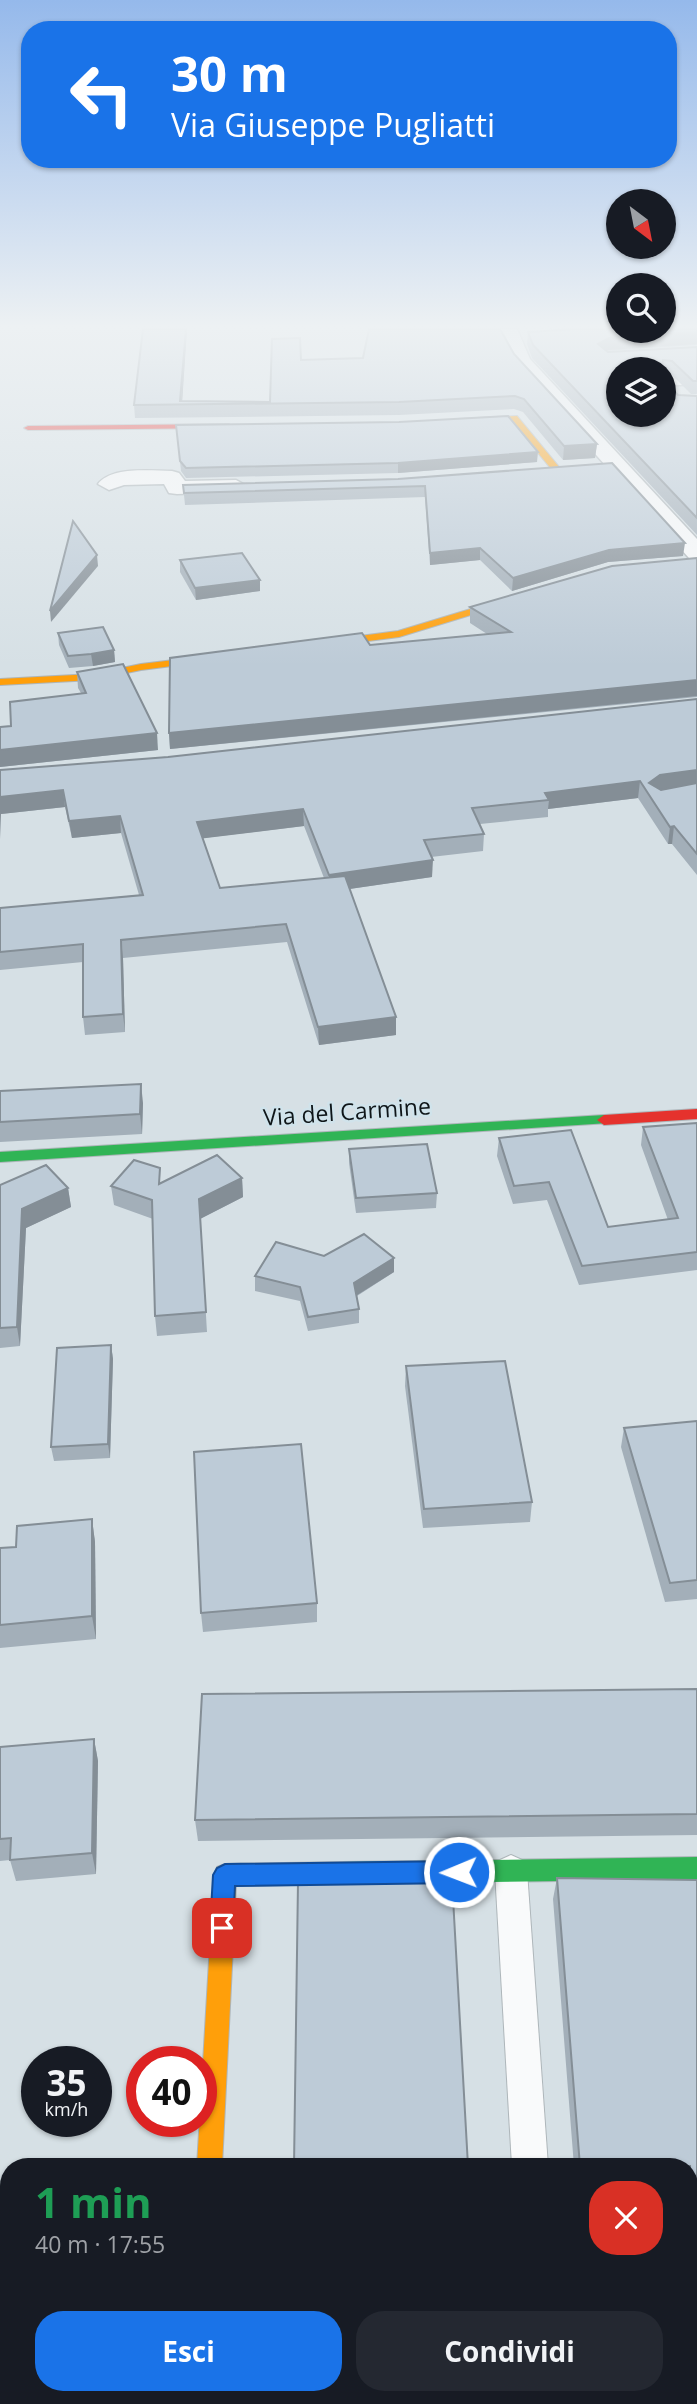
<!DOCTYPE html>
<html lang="it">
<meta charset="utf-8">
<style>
body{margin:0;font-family:"Open Sans",sans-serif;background:#242831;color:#f1f3f6;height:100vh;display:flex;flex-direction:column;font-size:26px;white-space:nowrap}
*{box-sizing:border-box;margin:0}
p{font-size:23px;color:#9ea1a6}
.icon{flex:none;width:38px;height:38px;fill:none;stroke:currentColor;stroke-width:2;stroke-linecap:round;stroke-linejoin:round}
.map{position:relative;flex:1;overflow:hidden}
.sheet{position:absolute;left:0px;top:2158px;width:698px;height:247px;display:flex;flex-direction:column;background:#171b24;border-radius:28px 28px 0 0;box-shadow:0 2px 5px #0004}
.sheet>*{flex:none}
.top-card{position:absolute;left:21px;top:21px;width:656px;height:147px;border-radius:28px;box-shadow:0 2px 5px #0004;background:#1a73e8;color:#fff;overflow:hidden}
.needle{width:46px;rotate:148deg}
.controls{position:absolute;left:606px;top:189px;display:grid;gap:14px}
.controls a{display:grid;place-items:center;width:70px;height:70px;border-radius:50%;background:#171b24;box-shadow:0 2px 5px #0004;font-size:35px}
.speed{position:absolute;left:21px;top:2046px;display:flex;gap:14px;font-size:35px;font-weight:700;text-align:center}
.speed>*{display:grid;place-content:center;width:91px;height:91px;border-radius:50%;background:#171b24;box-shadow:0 2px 5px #0004;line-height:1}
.speed small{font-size:18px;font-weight:400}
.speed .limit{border:10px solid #d22;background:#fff;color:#111}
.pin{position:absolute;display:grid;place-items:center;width:60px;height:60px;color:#fff;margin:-30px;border-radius:14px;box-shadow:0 4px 10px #0006}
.me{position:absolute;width:77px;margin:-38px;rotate:269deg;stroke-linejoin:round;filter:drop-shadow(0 0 5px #0008)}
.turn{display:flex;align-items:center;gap:24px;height:147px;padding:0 35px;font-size:32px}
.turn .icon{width:91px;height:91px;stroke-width:2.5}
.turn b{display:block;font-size:49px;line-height:60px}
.round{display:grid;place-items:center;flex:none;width:74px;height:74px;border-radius:28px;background:#242831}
.summary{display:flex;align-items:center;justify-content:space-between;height:119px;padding:0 35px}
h1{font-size:42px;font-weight:700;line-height:52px;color:#1e9e55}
.primary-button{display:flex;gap:14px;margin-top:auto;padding:14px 35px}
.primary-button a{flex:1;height:80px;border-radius:28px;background:#1a73e8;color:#fff;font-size:28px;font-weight:700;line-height:80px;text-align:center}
.primary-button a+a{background:#242831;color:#f1f3f6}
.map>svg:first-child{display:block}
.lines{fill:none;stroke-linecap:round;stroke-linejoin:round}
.lane-casing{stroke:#aeb6ba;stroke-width:2}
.street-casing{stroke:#aeb6ba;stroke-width:3}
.fast-casing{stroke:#aeb6ba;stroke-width:2}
.slow-casing{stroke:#aeb6ba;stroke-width:2}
.jam-casing{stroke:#aeb6ba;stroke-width:2}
.lane{fill:#f9fafb;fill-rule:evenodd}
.street{fill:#f9fafb;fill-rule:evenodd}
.fast{fill:#30b455;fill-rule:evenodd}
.slow{fill:#ff9f0a;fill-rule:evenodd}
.jam{fill:#e5322d;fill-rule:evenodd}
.wall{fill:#a3afb9;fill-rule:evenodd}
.shaded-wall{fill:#848e96}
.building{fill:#bdcbd7;stroke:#848e96;stroke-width:2}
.route{fill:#1a73e8;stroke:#114b97;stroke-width:2}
.labels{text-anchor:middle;stroke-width:5;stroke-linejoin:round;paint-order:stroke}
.street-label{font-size:23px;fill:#0f1619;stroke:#d0e3eb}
</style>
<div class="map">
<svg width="697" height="2404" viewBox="0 0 697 2404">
<rect width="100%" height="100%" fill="#d6e0e5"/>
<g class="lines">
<g class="lane-casing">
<g id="lane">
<polygon points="511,1855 522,1860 527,1871 548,2166 512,2166 495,1871 500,1860"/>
<rect x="525" y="2396" width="40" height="8"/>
</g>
</g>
<g class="street-casing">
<g id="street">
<polygon points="499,329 517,329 530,359 697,539 697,560 689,558 515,365"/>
<polygon points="697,372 697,384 663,386 663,374"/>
<path d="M172 471 179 473 185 481 236 480 247 486 236 492 177 494 169 493 164 484 124 485 109 490 98 484C112 466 151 471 172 471Z"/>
<polygon points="164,2396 231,2396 230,2404 162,2404"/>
</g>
</g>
<g class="fast-casing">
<g id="fast">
<polygon points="604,1115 609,1117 611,1120 609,1123 0,1162 0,1152"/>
<polygon points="697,1857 697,1879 342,1884 334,1881 331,1873 334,1865 342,1862"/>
</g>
</g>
<g class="slow-casing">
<g id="slow">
<polygon points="517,416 559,467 559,471 553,471 512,421 457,423 453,421 457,419"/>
<polygon points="520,594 525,597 523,599 399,637 314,648 309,645 314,642 398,631"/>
<polygon points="223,654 228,657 227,659 141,670 93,680 0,685 0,679 93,674 141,664"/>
<polygon points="342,1862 350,1865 353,1873 350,1881 342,1884 236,1886 222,2166 197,2166 214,1875 217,1867 225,1864"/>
</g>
</g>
<g class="jam-casing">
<g id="jam">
<polygon points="229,424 232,428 28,430 24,428 28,426"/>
<polygon points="697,1109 697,1119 604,1125 597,1120 604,1115"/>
</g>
</g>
<use href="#lane" class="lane"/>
<use href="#street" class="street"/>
<use href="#fast" class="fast"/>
<use href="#slow" class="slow"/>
<use href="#jam" class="jam"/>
</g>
<g class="wall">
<polygon points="143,329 187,329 182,401 270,402 301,360 514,354 597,444 595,458 563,460 523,412 514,409 399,415 135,418 134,405"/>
<polygon points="697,329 697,345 606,351 608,352 697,347 697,394 691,394 671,374 663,373 663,369 618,369 678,395 697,396 697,535 532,358 527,344 528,332"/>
<polygon points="176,425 537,462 398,473 186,478 181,471"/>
<polygon points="398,479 683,556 608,562 512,591 480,560 430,565 425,497 185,505 183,485"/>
<polygon points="697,558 697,697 170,749 169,733 370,645 487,634 470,623 470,607"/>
<polygon points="180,560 260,591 196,600 180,572"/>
<polygon points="58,633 114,650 115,662 93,666 69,668 59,645"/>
<polygon points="77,672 158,750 0,767 0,727 11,726 81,693 78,688"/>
<path d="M697 699V875L672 844H668L638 798 548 809V817L480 824 484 834 483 851 431 857 432 877 349 889 396 1035 319 1045 287 942 123 958 125 1032 85 1035 83 1017V962L0 970V908L139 895 121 833 72 838 65 807 1 814 0 770 168 757ZM304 826 324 878 220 888 203 838Z"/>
<polygon points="0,1091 143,1103 142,1134 0,1142"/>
<polygon points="697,1123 697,1270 579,1285 547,1200 513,1204 497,1156 499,1138 608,1227 668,1220 641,1145 643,1127"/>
<polygon points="349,1149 437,1193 436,1208 356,1213 349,1163"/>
<polygon points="242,1178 243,1197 200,1219 207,1332 157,1336 155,1316 153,1219 114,1205 111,1186"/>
<polygon points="0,1185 68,1188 71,1207 26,1228 20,1346 0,1348"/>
<polygon points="324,1256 394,1272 357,1296 359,1309 359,1323 308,1331 300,1301 255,1291 255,1276"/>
<polygon points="111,1345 113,1359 110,1458 54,1461 51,1447"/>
<polygon points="406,1366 532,1502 530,1522 423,1528 405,1386"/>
<polygon points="697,1421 697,1599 665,1602 621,1447 624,1428"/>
<polygon points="92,1519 95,1542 96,1639 0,1648 0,1548 16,1547"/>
<polygon points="317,1603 317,1622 203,1632 201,1613"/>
<polygon points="697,1689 697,1835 198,1841 195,1820"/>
<polygon points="94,1739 98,1761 96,1874 16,1881 10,1860 0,1861 0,1747"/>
<polygon points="557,1878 697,1880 697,2372 690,2372 690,2166 574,2166 553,1899"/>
</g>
<g class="shaded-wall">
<polygon points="186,329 187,329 182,404 181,404"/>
<polygon points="697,332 697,344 608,350 597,357 598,344 609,338"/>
<polygon points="597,444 595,458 563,460 564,446"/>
<polygon points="538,452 537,462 398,473 398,463"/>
<polygon points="685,543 683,556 608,562 512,591 513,578 609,550"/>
<polygon points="480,548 480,560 430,565 430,553"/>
<polygon points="97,555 98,566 51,622 50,611"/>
<polygon points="260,580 260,591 196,600 195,588"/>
<polygon points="114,650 115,662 93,666 91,654"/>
<polygon points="697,680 697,696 170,749 169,733"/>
<polygon points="157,733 158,750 0,767 0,750"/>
<polygon points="697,770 697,786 658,791 649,783 660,775"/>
<polygon points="640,781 638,798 548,809 549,800 545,793"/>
<polygon points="63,790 65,807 1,814 0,839 0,797"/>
<polygon points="303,809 304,826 198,839 197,822"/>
<polygon points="120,816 121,833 72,838 69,821"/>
<polygon points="674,826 672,844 668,844 670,827"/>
<polygon points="433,860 432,877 329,892 329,875"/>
<polygon points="121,940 123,958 125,1032 123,1014"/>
<polygon points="396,1017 396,1035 319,1045 318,1027"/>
<polygon points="141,1084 143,1103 142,1134 140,1114"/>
<polygon points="242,1178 243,1197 200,1219 207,1332 199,1199"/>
<polygon points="68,1188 71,1207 26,1228 20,1346 17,1327 22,1209"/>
<polygon points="394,1258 394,1272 354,1297 354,1283"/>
<polygon points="111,1345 113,1359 110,1458 108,1444"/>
<polygon points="92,1519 95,1542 96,1639 92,1616"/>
<polygon points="94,1739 98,1761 96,1874 92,1853"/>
</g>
<g class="building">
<polygon points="143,329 186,329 180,401 270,402 272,339 300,338 301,360 363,358 369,329 500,329 514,354 597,444 564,446 524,399 515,396 399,402 134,405"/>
<polygon points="579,329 618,329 618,331 697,329 697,332 609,338 598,344 608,352 697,347 697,381 693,381 672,361 663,360 662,369 618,369 618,415 663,415 663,380 678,395 697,396 697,518 533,345 528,332"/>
<polygon points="508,416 538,452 398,463 186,468 180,461 176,425 399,422"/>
<polygon points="612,463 685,543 609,550 513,578 480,548 430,553 425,486 184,493 183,485 398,479"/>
<polygon points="73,521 97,555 50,611"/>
<polygon points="242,553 260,580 195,588 180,560"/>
<polygon points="697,558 697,680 169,733 170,658 362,633 370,645 511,632 470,607 612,566"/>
<polygon points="103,627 114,650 91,654 68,656 58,633"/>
<polygon points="123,664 157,733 0,750 0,727 11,726 10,702 86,693 77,672"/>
<polygon points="697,699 697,770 660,775 649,783 661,790 697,783 697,854 674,826 670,827 640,781 545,793 549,800 472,808 484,834 424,840 433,860 329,875 303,809 197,822 220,888 345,876 396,1017 318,1027 286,924 121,940 123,1014 83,1017 83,944 0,952 0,908 143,895 120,816 69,821 63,790 0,797 0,770 168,757"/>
<polygon points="141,1084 140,1114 0,1122 0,1091"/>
<polygon points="697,1123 697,1252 582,1266 549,1182 514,1186 499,1138 571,1130 608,1227 678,1218 643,1127"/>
<polygon points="427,1144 437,1193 356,1198 349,1149"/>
<polygon points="217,1155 242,1178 199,1199 206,1312 155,1316 152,1200 111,1186 134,1160 160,1168 159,1184"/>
<polygon points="46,1165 68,1188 22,1209 17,1327 0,1328 0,1185"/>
<polygon points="364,1234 394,1258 354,1283 359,1309 308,1317 300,1287 255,1276 276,1242 324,1256"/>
<polygon points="111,1345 108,1444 51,1447 57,1348"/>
<polygon points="505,1361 532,1502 424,1509 406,1366"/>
<polygon points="697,1421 697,1580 670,1583 624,1428"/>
<polygon points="301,1444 317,1603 201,1613 194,1452"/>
<polygon points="92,1519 92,1616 0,1625 0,1548 16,1547 17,1526"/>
<polygon points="697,1689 697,1814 195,1820 202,1694"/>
<polygon points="94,1739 92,1853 10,1860 11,1838 0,1839 0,1747"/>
<polygon points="557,1878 697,1880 697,2358 690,2357 690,2166 580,2166"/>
<polygon points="452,1880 468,2166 294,2166 298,1882"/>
</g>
<linearGradient id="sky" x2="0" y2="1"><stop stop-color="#95b9eb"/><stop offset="0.49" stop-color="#edf1f3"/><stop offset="1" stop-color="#edf1f3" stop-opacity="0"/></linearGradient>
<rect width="697" height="666" fill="url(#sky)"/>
<polygon class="route" points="459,1861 467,1864 470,1872 467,1879 459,1883 235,1886 233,1928 230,1936 222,1940 214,1936 210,1928 213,1875 217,1868 225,1864"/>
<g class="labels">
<g class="street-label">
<text transform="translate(347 1112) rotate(-4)" y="8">Via del Carmine</text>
</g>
</g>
</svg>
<div class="controls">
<a><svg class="needle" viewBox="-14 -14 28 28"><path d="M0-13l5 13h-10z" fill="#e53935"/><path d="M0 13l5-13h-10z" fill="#9ea1a6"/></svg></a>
<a><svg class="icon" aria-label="search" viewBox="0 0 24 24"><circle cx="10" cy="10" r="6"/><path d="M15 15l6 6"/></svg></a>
<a><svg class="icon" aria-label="layers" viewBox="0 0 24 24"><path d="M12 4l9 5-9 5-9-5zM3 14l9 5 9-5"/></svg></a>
</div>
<div class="speed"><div>35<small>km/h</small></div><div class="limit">40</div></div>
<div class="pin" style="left:222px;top:1928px;background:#d93025"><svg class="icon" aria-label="arrive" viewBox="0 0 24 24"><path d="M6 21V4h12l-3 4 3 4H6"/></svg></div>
<svg class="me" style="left:459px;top:1872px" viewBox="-20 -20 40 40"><circle r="17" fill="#1a73e8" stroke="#fff" stroke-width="3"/><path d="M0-11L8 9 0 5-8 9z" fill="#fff"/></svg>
<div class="top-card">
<div class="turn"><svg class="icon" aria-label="left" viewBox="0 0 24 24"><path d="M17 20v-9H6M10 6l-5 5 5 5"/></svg><div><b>30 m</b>Via Giuseppe Pugliatti</div></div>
</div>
<section class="sheet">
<div class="summary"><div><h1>1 min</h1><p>40 m · 17:55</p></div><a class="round" style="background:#d93025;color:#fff"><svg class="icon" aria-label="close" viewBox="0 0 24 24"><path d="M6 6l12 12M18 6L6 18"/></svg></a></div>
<div class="primary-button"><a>Esci</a><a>Condividi</a></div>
</section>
</div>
